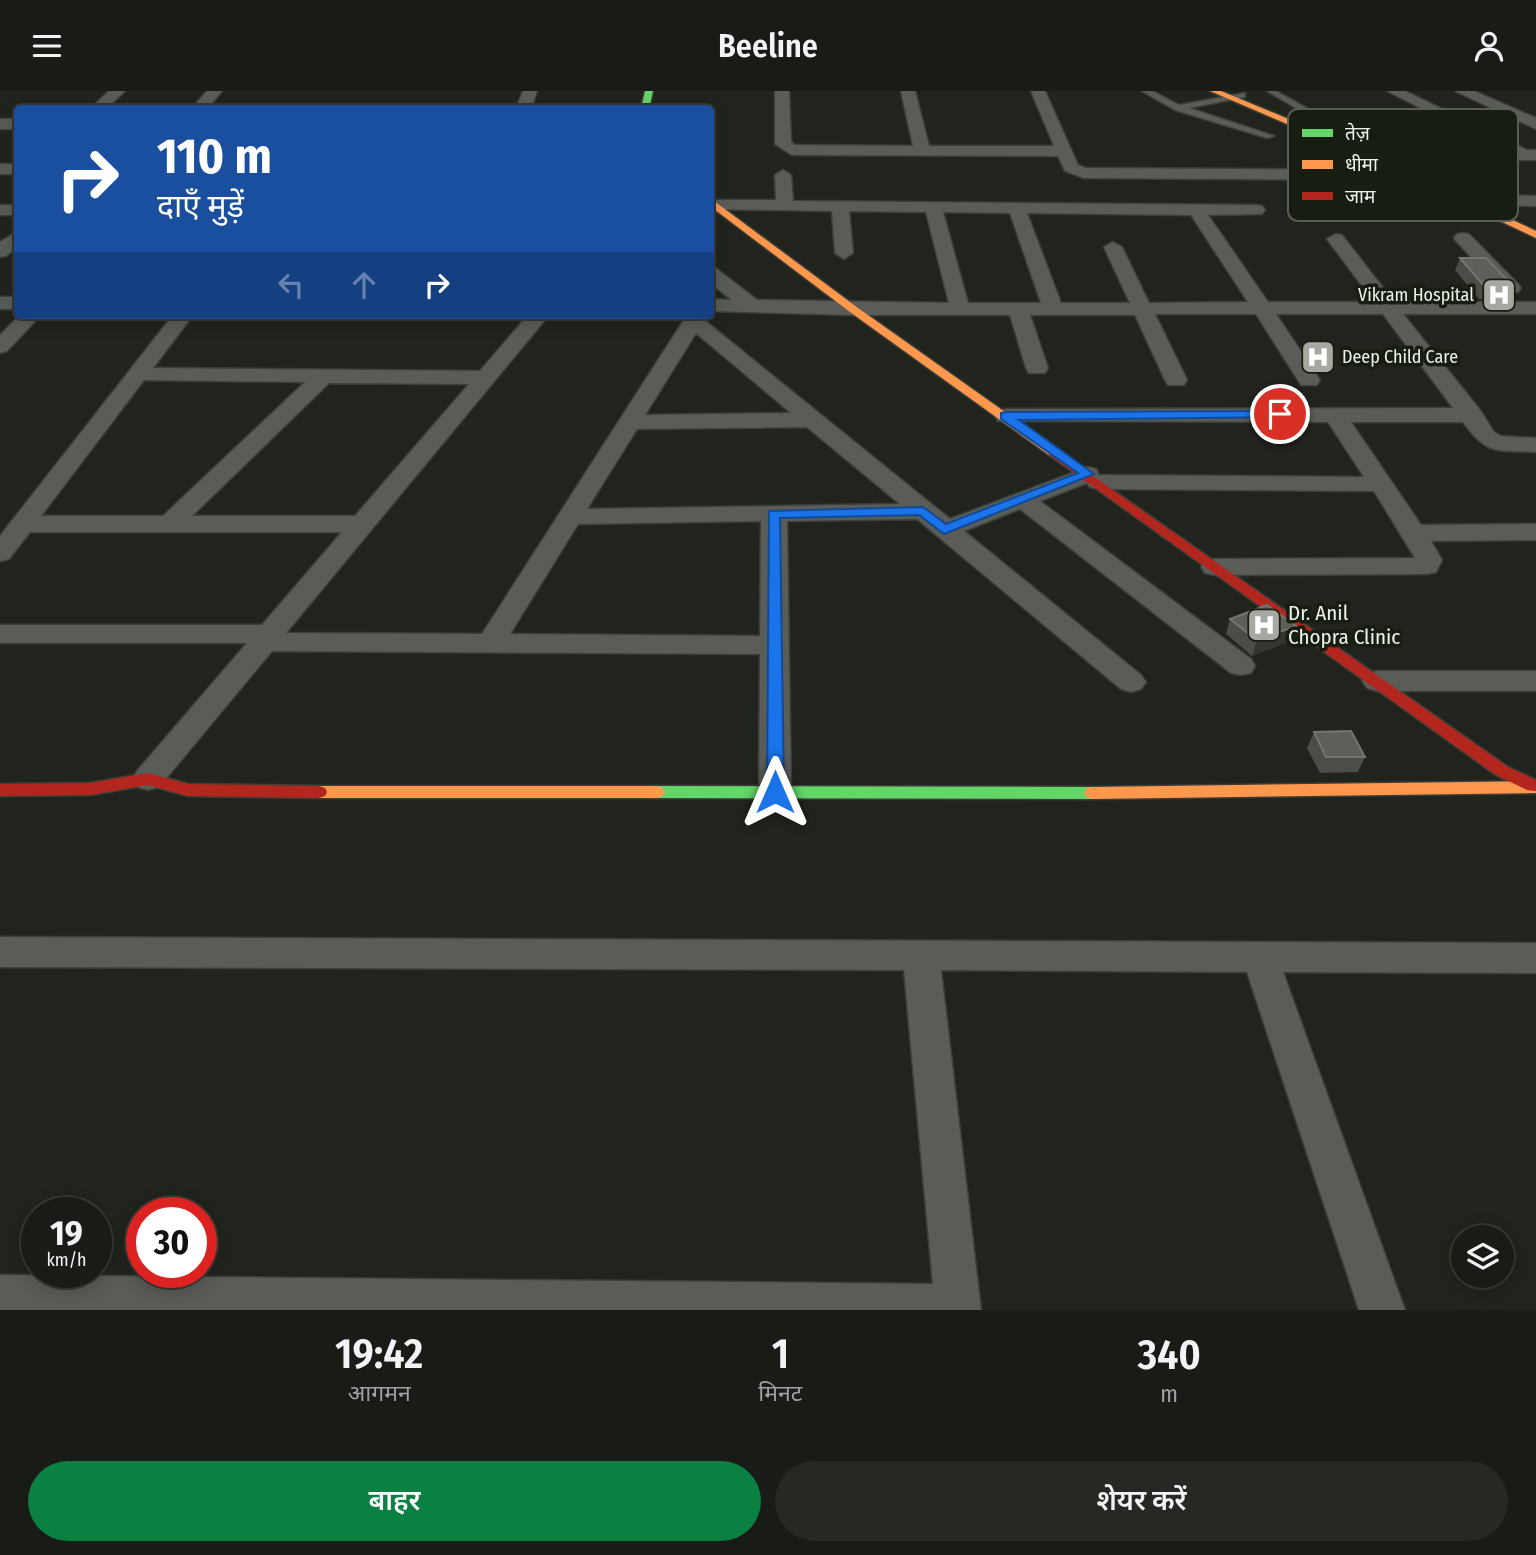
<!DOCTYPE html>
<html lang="hi">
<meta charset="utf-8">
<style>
body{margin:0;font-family:"Fira Sans Condensed","Noto Sans Devanagari",sans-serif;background:#262823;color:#f1f3f6;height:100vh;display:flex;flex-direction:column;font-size:26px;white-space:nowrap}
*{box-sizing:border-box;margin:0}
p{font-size:23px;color:#9fa1a1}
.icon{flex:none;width:38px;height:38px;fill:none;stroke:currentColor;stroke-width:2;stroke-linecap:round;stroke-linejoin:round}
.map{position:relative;height:1219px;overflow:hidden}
.sheet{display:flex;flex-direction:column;background:#191b16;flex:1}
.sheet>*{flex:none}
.banner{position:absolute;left:14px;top:14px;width:700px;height:214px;border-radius:7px;box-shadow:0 4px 18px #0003,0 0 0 2px #373935;background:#1a4fa0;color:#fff;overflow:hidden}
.fabs{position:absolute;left:1451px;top:1134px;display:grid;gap:14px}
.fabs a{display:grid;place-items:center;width:63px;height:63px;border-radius:50%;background:#191b16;box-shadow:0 4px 18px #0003,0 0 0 2px #373935;font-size:35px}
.speed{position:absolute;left:21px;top:1106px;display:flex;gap:14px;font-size:35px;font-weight:700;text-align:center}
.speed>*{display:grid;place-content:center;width:91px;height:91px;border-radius:50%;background:#191b16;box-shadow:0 4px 18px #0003,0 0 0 2px #373935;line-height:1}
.speed small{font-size:18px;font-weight:400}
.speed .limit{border:10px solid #d22;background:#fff;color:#111}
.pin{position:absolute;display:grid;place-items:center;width:60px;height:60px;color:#fff;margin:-30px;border:4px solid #fff;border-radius:50%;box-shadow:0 2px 7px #0007}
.me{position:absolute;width:77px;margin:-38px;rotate:0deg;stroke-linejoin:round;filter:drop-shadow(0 0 5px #0008)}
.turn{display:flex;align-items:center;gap:24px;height:147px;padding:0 28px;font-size:32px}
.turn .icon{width:91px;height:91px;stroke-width:2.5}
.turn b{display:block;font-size:49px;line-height:60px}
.lanes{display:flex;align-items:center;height:66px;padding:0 28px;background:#0003;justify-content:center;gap:35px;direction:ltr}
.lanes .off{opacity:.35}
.eta{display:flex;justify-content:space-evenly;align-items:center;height:119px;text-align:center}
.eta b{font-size:42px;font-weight:600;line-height:49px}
.button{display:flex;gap:14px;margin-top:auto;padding:14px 28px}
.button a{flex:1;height:80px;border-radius:42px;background:#0b8043;color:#fff;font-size:28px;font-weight:600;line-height:80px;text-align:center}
.button a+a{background:#262823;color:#f1f3f6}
header{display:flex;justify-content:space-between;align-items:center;height:91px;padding:0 28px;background:#191b16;font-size:32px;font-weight:600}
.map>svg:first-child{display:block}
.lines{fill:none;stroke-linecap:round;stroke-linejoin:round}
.lane-casing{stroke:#3c3e39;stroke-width:3}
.street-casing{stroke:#3c3e39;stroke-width:3}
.fast-casing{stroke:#3c3e39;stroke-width:3}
.slow-casing{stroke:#3c3e39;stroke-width:3}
.jam-casing{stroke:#3c3e39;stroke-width:3}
.lane{fill:#5a5c57;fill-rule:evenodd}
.street{fill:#5a5c57;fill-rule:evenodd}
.fast{fill:#63d668;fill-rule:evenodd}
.slow{fill:#ff974d;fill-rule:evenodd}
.jam{fill:#b3261e;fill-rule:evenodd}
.wall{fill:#4b4d46}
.shaded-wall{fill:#33352e}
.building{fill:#5d5f58;stroke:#73766e;stroke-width:2}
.route{fill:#1a73e8;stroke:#114b97;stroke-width:2}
.labels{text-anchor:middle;stroke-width:7;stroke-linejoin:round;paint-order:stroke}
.far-poi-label{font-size:18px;fill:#edf1e8;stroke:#181d11;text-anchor:end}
.poi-label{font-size:21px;fill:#edf1e8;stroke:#181d11;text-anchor:start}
.key{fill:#181d11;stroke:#585d52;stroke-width:2}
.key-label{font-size:19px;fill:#edf1e8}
</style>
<header><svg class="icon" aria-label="menu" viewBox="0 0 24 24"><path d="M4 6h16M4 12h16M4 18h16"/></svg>Beeline<svg class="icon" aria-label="person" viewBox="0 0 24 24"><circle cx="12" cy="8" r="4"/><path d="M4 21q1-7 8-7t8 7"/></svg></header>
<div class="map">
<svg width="1536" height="1219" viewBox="0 0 1536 1219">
<rect width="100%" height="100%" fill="#21241d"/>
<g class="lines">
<g class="lane-casing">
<g id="lane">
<polygon points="1142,0 1152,0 1179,14 1245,2 1245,6 1189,17 1274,45 1267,47 1175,19"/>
<polygon points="1267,0 1276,0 1337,34 1356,50 1349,52 1331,38"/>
</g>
</g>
<g class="street-casing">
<g id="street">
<polygon points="109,0 125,0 106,18 90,18"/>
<polygon points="207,0 222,0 207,18 191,18"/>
<polygon points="523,0 537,0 531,18 516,18"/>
<polygon points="775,0 789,0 791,51 795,54 913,55 901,0 915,0 929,55 1054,55 1031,0 1045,0 1078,74 1086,77 1410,79 1418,84 1410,89 1084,87 1065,80 1058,65 792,64 775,53"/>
<polygon points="1387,0 1405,0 1527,59 1536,59 1536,69 1373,69 1371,66 1379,61 1505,60"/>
<polygon points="1455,0 1474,0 1536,27 1536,38"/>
<rect x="0" y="28" width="18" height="10"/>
<rect x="0" y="73" width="18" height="10"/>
<path d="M783 79 791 84 793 110 1256 114 1262 115 1265 119 1262 123 1208 124 1268 211H1374L1327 148 1336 143 1342 144 1394 211H1536V223H1403L1480 319 1494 341 1501 345 1536 347V361C1496 359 1488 365 1463 331H1351L1421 434 1536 433V449L1431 450 1442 469 1436 481 1427 483 1214 484 1205 482 1201 476 1205 470 1214 468 1415 467 1374 400 1099 398 1090 396 1087 392 1040 410 1251 568 1255 575 1251 582 1241 584 1231 582 1020 418 964 440 1141 584 1146 591 1141 598 1131 601 1121 598 917 428 787 430 791 701 786 709 775 713 764 709 759 701 760 563 272 560 159 696 148 699 137 696 132 688 137 680 247 552H0V534H262L342 441H30L9 468 0 470V445L173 224H193L153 277 480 280 528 224H549L286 542 482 543 687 224H707L704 229 950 428 1088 376 1096 378 1099 384 1364 386 1328 331 998 330 995 325 998 320 1006 318 1453 317 1383 223H1276L1320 289 1317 294H1301L1256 223H1155L1187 289 1184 294H1168L1165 289 1135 224H1030L1048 277 1045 282H1029L1026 277 1010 224H853L710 220V208L732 209 710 192V176L717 178 757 209 949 212 926 121 849 120 853 162 844 168 835 162 832 120 710 118V110L716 109H776L775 84ZM943 121 1010 122 1041 212H968ZM1027 122 1191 124 1248 211 1149 212 1122 156 1113 151 1104 156 1130 212H1061ZM696 242 791 322 645 324ZM144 289 305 291 163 425H41ZM329 292 469 293 355 425H192ZM807 336 900 413 587 418 637 338ZM761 430 760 545 510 543 578 433Z"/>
<polygon points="1461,104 1536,105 1536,115 1455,113 1453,109 1455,105"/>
<rect x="0" y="114" width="18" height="10"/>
<polygon points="18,140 18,155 6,165 0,166 0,151"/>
<polygon points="1463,142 1469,143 1518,193 1521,197 1518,201 1504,201 1457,151 1454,147 1457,143"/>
<rect x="0" y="206" width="18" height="12"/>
<polygon points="20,224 41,224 7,260 0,262 0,244"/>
<polygon points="1377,580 1536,580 1536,600 1377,600 1367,597 1362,590 1367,583"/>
<polygon points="0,846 1536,852 1536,882 1283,881 1405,1219 1359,1219 1247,881 941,879 981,1219 0,1219 0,1184 933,1193 904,879 0,876"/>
</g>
</g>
<g class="fast-casing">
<g id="fast">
<polygon points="645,0 653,0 649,18 641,18"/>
<polygon points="657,695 1092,696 1098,698 1100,702 1098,706 1092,708 657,707 651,705 649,701 651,697"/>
</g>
</g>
<g class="slow-casing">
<g id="slow">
<polygon points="1210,0 1221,0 1375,64 1536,140 1536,147 1369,68"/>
<polygon points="710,107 858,217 1057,358 1057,364 1049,364 850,221 710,115"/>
<polygon points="1536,690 1536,702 1092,708 1086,706 1084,702 1086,698 1092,696"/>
<polygon points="319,695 657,695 663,697 665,701 663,705 657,707 319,707 313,705 311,701 313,697"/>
</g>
</g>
<g class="jam-casing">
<g id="jam">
<polygon points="1053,357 1508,676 1536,689 1536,700 1527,699 1496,684 1049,364 1049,358"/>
<polygon points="148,682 188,693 319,695 325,697 327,701 325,705 319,707 188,705 148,694 90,704 0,705 0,693 90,692"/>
</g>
</g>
<use href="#lane" class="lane"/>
<use href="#street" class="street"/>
<use href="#fast" class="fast"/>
<use href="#slow" class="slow"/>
<use href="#jam" class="jam"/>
</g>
<g class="wall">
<polygon points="1460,167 1513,195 1508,208 1479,208 1455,179"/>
<polygon points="1230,528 1296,535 1290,550 1252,565 1226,543"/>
<polygon points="1314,641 1365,666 1358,681 1320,682 1307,657"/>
</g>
<polygon class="shaded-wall" points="1296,535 1290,550 1252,565 1257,549"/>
<g class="building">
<polygon points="1460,167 1486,167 1513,195 1484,195"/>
<polygon points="1267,514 1296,535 1257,549 1230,528"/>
<polygon points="1351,640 1365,666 1326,666 1314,641"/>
</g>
<polygon class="route" points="1280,320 1284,321 1284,326 1019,329 1094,383 944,443 919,424 780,427 784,701 775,708 769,706 767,701 769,420 923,416 946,433 1078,382 1001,328 1001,322 1006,321"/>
<defs>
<g id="hospital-square" transform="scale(1.75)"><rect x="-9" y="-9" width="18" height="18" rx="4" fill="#a6a9a1" stroke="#181d11"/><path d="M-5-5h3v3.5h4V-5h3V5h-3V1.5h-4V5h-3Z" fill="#fff"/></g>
</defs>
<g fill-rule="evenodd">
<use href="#hospital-square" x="1499" y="204"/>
<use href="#hospital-square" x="1318" y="266"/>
<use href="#hospital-square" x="1264" y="534"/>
</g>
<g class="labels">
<g class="far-poi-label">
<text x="1474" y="210">Vikram Hospital</text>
<text x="1342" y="272" text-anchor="start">Deep Child Care</text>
</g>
<g class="poi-label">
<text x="1288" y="529">Dr. Anil<tspan x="1288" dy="24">Chopra Clinic</tspan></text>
</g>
</g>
<rect x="1288" y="18" width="230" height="112" rx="10" class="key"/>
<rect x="1302" y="38" width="31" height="8" fill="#63d668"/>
<rect x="1302" y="69" width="31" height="9" fill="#ff974d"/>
<rect x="1302" y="101" width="31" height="8" fill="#b3261e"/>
<g class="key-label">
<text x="1345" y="49">तेज़</text>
<text x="1345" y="80">धीमा</text>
<text x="1345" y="112">जाम</text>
</g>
</svg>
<div class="fabs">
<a><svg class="icon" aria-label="layers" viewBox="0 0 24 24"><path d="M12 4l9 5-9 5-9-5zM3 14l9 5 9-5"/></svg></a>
</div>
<div class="speed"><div>19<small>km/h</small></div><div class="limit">30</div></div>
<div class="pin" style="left:1280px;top:323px;background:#d93025"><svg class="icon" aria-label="arrive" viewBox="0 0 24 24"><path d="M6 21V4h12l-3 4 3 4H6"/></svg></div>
<svg class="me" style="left:775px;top:701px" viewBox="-20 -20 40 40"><path d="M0-17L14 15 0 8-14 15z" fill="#1a73e8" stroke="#fff" stroke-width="4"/></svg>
<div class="banner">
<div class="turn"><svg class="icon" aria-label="right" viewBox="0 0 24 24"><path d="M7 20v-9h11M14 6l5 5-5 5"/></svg><div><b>110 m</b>दाएँ मुड़ें</div></div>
<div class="lanes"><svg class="icon off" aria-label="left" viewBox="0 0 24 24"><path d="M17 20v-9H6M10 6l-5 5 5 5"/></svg><svg class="icon off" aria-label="ahead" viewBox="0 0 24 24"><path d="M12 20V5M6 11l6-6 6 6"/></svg><svg class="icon" aria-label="right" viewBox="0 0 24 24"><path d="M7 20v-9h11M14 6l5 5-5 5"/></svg></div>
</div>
</div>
<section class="sheet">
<div class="eta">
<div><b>19:42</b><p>आगमन</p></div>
<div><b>1</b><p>मिनट</p></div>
<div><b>340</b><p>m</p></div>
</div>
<div class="button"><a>बाहर</a><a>शेयर करें</a></div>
</section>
